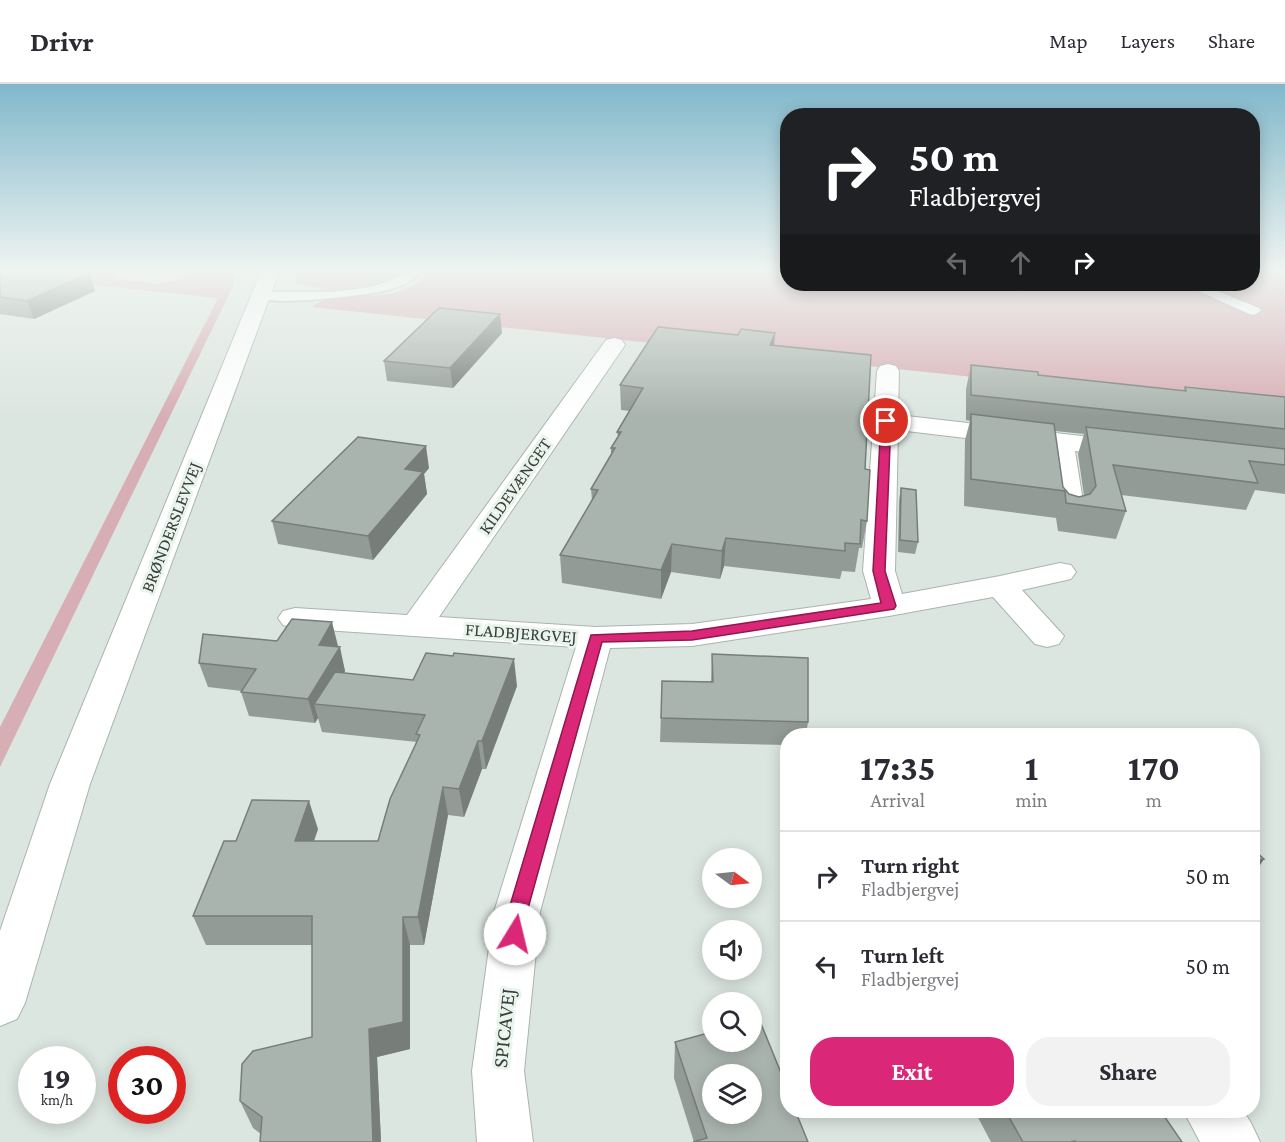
<!DOCTYPE html>
<meta charset="utf-8">
<style>
body{margin:0;font-family:"Crimson Pro",serif;background:#f2f2f3;color:#2b2b33;height:100vh;display:flex;flex-direction:column;font-size:22px;white-space:nowrap}
*{box-sizing:border-box;margin:0}
p{font-size:20px;color:#7c7c81}
.icon{flex:none;width:33px;height:33px;fill:none;stroke:currentColor;stroke-width:2;stroke-linecap:round;stroke-linejoin:round}
.map{position:relative;flex:1;overflow:hidden}
.drawer{position:absolute;left:780px;top:644px;width:480px;height:390px;display:flex;flex-direction:column;background:#fff;border-radius:24px;box-shadow:0 3px 15px #0003}
.drawer>*{flex:none}
.guide{position:absolute;left:780px;top:24px;width:480px;height:183px;border-radius:24px;box-shadow:0 3px 15px #0003;background:#202124;color:#fff;overflow:hidden}
.needle{width:39px;rotate:105deg}
.tools{position:absolute;left:702px;top:764px;display:grid;gap:12px}
.tools a{display:grid;place-items:center;width:60px;height:60px;border-radius:50%;background:#fff;box-shadow:0 3px 15px #0003;font-size:30px}
.speed{position:absolute;left:18px;top:962px;display:flex;gap:12px;font-size:30px;font-weight:700;text-align:center}
.speed>*{display:grid;place-content:center;width:78px;height:78px;border-radius:50%;background:#fff;box-shadow:0 3px 15px #0003;line-height:1}
.speed small{font-size:15px;font-weight:400}
.speed .limit{border:9px solid #d22;background:#fff;color:#111}
.pin{position:absolute;display:grid;place-items:center;width:51px;height:51px;color:#fff;margin:-26px;border:3px solid #fff;border-radius:50%;box-shadow:0 2px 6px #0007}
.me{position:absolute;width:66px;margin:-33px;rotate:9deg;stroke-linejoin:round;filter:drop-shadow(0 0 4px #0008)}
.turn{display:flex;align-items:center;gap:21px;height:126px;padding:0 30px;font-size:27px}
.turn .icon{width:78px;height:78px;stroke-width:2.5}
.turn b{display:block;font-size:42px;line-height:51px}
.lanes{display:flex;align-items:center;height:57px;padding:0 30px;background:#0003;justify-content:center;gap:30px;direction:ltr}
.lanes .off{opacity:.35}
.eta{display:flex;justify-content:space-evenly;align-items:center;height:102px;text-align:center}
.eta b{font-size:36px;font-weight:700;line-height:42px}
.cta{display:flex;gap:12px;margin-top:auto;padding:12px 30px}
.cta a{flex:1;height:69px;border-radius:24px;background:#db2777;color:#fff;font-size:24px;font-weight:700;line-height:69px;text-align:center}
.cta a+a{background:#f2f2f3;color:#2b2b33}
ul{padding:0;list-style:none}
li{display:flex;align-items:center;gap:18px;height:90px;padding:0 30px;border-top:2px solid #e1e1e2}
li div{flex:1}
li b{display:block;font-size:22px}
li em{font-style:normal}
header{display:flex;align-items:center;gap:36px;box-sizing:border-box;height:84px;padding:0 30px;background:#fff;border-bottom:2px solid #e1e1e2}
header strong{font-size:28px}
nav{display:flex;gap:33px;margin-inline-start:auto;font-size:21px}
.map>svg:first-child{display:block}
.green{fill:#d8aeb5}
.lines{fill:none;stroke-linecap:round;stroke-linejoin:round}
.lane-casing{stroke:#aab4ae;stroke-width:3}
.street-casing{stroke:#aab4ae;stroke-width:2}
.secondary-casing{stroke:#aab4ae;stroke-width:2}
.lane{fill:#fff;fill-rule:evenodd}
.street{fill:#fff;fill-rule:evenodd}
.secondary{fill:#fff;fill-rule:evenodd}
.wall{fill:#929b96;fill-rule:evenodd}
.shaded-wall{fill:#777e7a}
.building{fill:#aab4ae;stroke:#777e7a;stroke-width:1.5;fill-rule:evenodd}
.route{fill:#db2777;stroke:#8e194d;stroke-width:1.5}
.labels{text-anchor:middle;stroke-width:6;stroke-linejoin:round;paint-order:stroke}
.street-label{font-size:18px;fill:#3a3e3c;stroke:#e9f4ed}
.near-street-label{font-size:21px;fill:#3a3e3c;stroke:#e9f4ed}
</style>
<header>
<strong>Drivr</strong>
<nav><a>Map</a><a>Layers</a><a>Share</a></nav>
</header>
<div class="map">
<svg width="1285" height="1058" viewBox="0 0 1285 1058">
<rect width="100%" height="100%" fill="#dce6e0"/>
<g class="green">
<polygon points="81,185 101,185 117,195 157,200 179,196 198,185 234,185 234,200 0,683 0,643 218,214 56,197"/>
<path d="M300 185H407C392 210 320 208 295 199Z"/>
<path d="M432 185H787L788 200H1252L1253 185H1285V326L311 223C347 199 399 228 432 185Z"/>
</g>
<g class="lines">
<g class="lane-casing">
<g id="lane">
<path d="M409 185H423C415 195 405 201 392 205 372 211 265 224 253 212L260 208C301 207 378 214 409 185Z"/>
<polygon points="1183,200 1200,200 1259,224 1261,227 1254,231 1249,230"/>
</g>
</g>
<g class="street-casing">
<g id="street">
<polygon points="614,254 622,256 625,261 439,533 596,543 692,540 871,515 863,487 877,287 880,282 888,280 896,282 899,287 898,331 1125,357 1134,359 1138,365 1134,371 1125,373 1075,367 1085,430 1081,436 1071,439 1061,436 1057,430 1049,364 898,346 895,487 902,510 1000,492 1060,479 1071,481 1076,488 1071,495 1022,506 1064,552 1059,560 1047,563 1035,560 993,513 889,532 692,562 610,564 540,828 524,987 533,1058 477,1058 472,987 494,828 576,563 295,544 283,541 278,534 283,527 295,524 407,531 606,256"/>
<polygon points="1183,1026 1243,1026 1251,1039 1260,1058 1200,1058"/>
</g>
</g>
<g class="secondary-casing">
<polygon id="secondary" points="262,185 280,185 90,700 25,919 17,935 0,942 0,847 50,700"/>
</g>
<use href="#lane" class="lane"/>
<use href="#street" class="street"/>
<use href="#secondary" class="secondary"/>
</g>
<g class="wall">
<polygon points="0,185 89,189 95,207 34,235 0,230"/>
<polygon points="502,249 453,304 387,297 384,277"/>
<polygon points="775,249 774,262 865,385 867,437 862,464 859,464 855,488 842,487 840,495 724,482 720,495 671,488 661,515 562,499 560,471 592,417 591,405 611,371 611,364 618,353 617,348 630,327 621,326 620,301 738,251"/>
<path d="M971 281 1038 291 1184 307 1185 303 1285 313V410L1255 406 1246 426 1121 411 1126 427 1116 455 1058 447 1056 434 964 422 965 356 970 337 966 336V305ZM1055 347 1084 350 1078 370 1084 412 1079 413 1069 410 1063 403Z"/>
<polygon points="429,384 424,390 427,410 373,476 278,460 272,437"/>
<polygon points="901,404 918,458 915,470 898,468 899,416"/>
<polygon points="277,557 338,562 345,587 344,589 413,596 517,602 486,685 482,685 464,733 448,731 424,861 410,861 410,965 377,973 381,1058 260,1058 261,1050 253,1044 240,1017 312,953 312,861 206,861 193,832 236,757 318,745 314,757 378,757 417,658 322,648 318,634 315,639 249,632 241,608 242,607 208,603 199,579"/>
<polygon points="712,570 808,638 806,651 788,651 788,661 660,658 662,597 711,597"/>
<polygon points="675,958 788,1026 694,1058 674,994"/>
<polygon points="974,1026 1160,1026 1182,1058 991,1058"/>
</g>
<g class="shaded-wall">
<polygon points="89,189 95,207 34,235 27,217"/>
<polygon points="500,230 502,249 453,304 450,284"/>
<polygon points="775,249 773,272 770,261"/>
<polygon points="426,362 429,384 424,390 427,410 373,476 368,452 405,385"/>
<polygon points="726,454 724,482 720,495 722,467"/>
<polygon points="672,460 671,488 661,515 661,486"/>
<polygon points="332,538 338,562 325,585 319,561"/>
<polygon points="340,563 345,587 326,621 314,620 318,634 315,639 308,615"/>
<polygon points="514,575 517,602 486,685 482,657"/>
<polygon points="478,657 482,685 464,733 459,705"/>
<polygon points="443,703 448,731 424,861 418,833"/>
<polygon points="309,717 318,745 304,785 295,757"/>
<polygon points="1264,775 1252,794 1252,778"/>
<polygon points="403,833 410,861 410,965 377,973 381,1058 373,1058 369,945"/>
</g>
<g class="building">
<polygon points="0,185 61,185 89,189 27,217 0,213"/>
<polygon points="439,224 500,230 450,284 384,277"/>
<polygon points="658,243 738,251 741,245 775,249 770,261 871,271 865,385 870,386 867,437 861,436 860,460 845,459 845,467 726,454 722,467 672,460 661,486 560,471 598,406 591,405 615,364 611,364 621,348 617,348 643,304 620,301"/>
<polygon points="971,281 1038,288 1038,291 1186,307 1185,303 1285,313 1285,345 971,311"/>
<polygon points="971,330 1054,340 1063,403 1069,410 1079,413 1090,410 1096,402 1086,343 1285,365 1285,381 1249,377 1258,399 1113,381 1126,427 1066,419 1065,407 971,395"/>
<polygon points="358,353 426,362 405,385 423,388 368,452 272,437"/>
<polygon points="901,404 916,406 918,458 900,456"/>
<polygon points="292,535 332,538 319,561 340,563 308,615 241,608 256,585 199,579 203,550 277,557"/>
<polygon points="426,569 453,572 454,569 514,575 482,657 478,657 459,705 443,703 418,833 403,833 403,938 369,945 373,1058 260,1058 262,1033 240,1017 242,980 253,967 312,953 312,832 193,832 224,757 236,757 252,716 309,717 295,757 378,757 390,715 420,651 416,650 425,631 314,620 335,588 413,596"/>
<polygon points="712,570 808,574 808,638 661,634 662,597 713,598"/>
<polygon points="1252,764 1264,775 1252,778"/>
<path d="M759 935 788 1006V1026H795L808 1058H693L707 1054 675 958 712 948V957H752V937ZM712 990H752V1029H712Z"/>
<polygon points="1005,1026 1160,1026 1182,1058 1075,1058 1075,1057 1071,1058 1023,1058"/>
</g>
<linearGradient id="sky" x2="0" y2="1"><stop stop-color="#81b8cb"/><stop offset="0.56" stop-color="#eff4f1"/><stop offset="1" stop-color="#eff4f1" stop-opacity="0"/></linearGradient>
<rect width="1285" height="333" fill="url(#sky)"/>
<polygon class="route" points="886,334 891,337 885,487 896,522 894,525 692,556 602,558 527,828 521,856 515,859 508,856 505,850 508,828 591,551 692,547 881,519 873,487 881,337"/>
<g class="labels">
<g class="street-label">
<text transform="translate(515 402) rotate(-55)" y="6">KILDEVÆNGET</text>
<text transform="translate(171 443) rotate(-69)" y="6">BRØNDERSLEVVEJ</text>
<text transform="translate(521 549) rotate(4)" y="6">FLADBJERGVEJ</text>
</g>
<g class="near-street-label">
<text transform="translate(504 944) rotate(-84)" y="7">SPICAVEJ</text>
</g>
</g>
</svg>
<div class="tools">
<a><svg class="needle" viewBox="-14 -14 28 28"><path d="M0-13l5 13h-10z" fill="#e53935"/><path d="M0 13l5-13h-10z" fill="#7c7c81"/></svg></a>
<a><svg class="icon" aria-label="sound" viewBox="0 0 24 24"><path d="M4 9h4l5-4v14l-5-4H4zM17 9q2 3 0 6"/></svg></a>
<a><svg class="icon" aria-label="search" viewBox="0 0 24 24"><circle cx="10" cy="10" r="6"/><path d="M15 15l6 6"/></svg></a>
<a><svg class="icon" aria-label="layers" viewBox="0 0 24 24"><path d="M12 4l9 5-9 5-9-5zM3 14l9 5 9-5"/></svg></a>
</div>
<div class="speed"><div>19<small>km/h</small></div><div class="limit">30</div></div>
<div class="pin" style="left:886px;top:337px;background:#d93025"><svg class="icon" aria-label="arrive" viewBox="0 0 24 24"><path d="M6 21V4h12l-3 4 3 4H6"/></svg></div>
<svg class="me" style="left:515px;top:850px" viewBox="-20 -20 40 40"><circle r="19" fill="#fff"/><path d="M0-13L10 11 0 6-10 11z" fill="#db2777"/></svg>
<div class="guide">
<div class="turn"><svg class="icon" aria-label="right" viewBox="0 0 24 24"><path d="M7 20v-9h11M14 6l5 5-5 5"/></svg><div><b>50 m</b>Fladbjergvej</div></div>
<div class="lanes"><svg class="icon off" aria-label="left" viewBox="0 0 24 24"><path d="M17 20v-9H6M10 6l-5 5 5 5"/></svg><svg class="icon off" aria-label="ahead" viewBox="0 0 24 24"><path d="M12 20V5M6 11l6-6 6 6"/></svg><svg class="icon" aria-label="right" viewBox="0 0 24 24"><path d="M7 20v-9h11M14 6l5 5-5 5"/></svg></div>
</div>
<section class="drawer">
<div class="eta">
<div><b>17:35</b><p>Arrival</p></div>
<div><b>1</b><p>min</p></div>
<div><b>170</b><p>m</p></div>
</div>
<ul>
<li><svg class="icon" aria-label="right" viewBox="0 0 24 24"><path d="M7 20v-9h11M14 6l5 5-5 5"/></svg><div><b>Turn right</b><p>Fladbjergvej</p></div><em>50 m</em></li>
<li><svg class="icon" aria-label="left" viewBox="0 0 24 24"><path d="M17 20v-9H6M10 6l-5 5 5 5"/></svg><div><b>Turn left</b><p>Fladbjergvej</p></div><em>50 m</em></li>
</ul>
<div class="cta"><a>Exit</a><a>Share</a></div>
</section>
</div>
